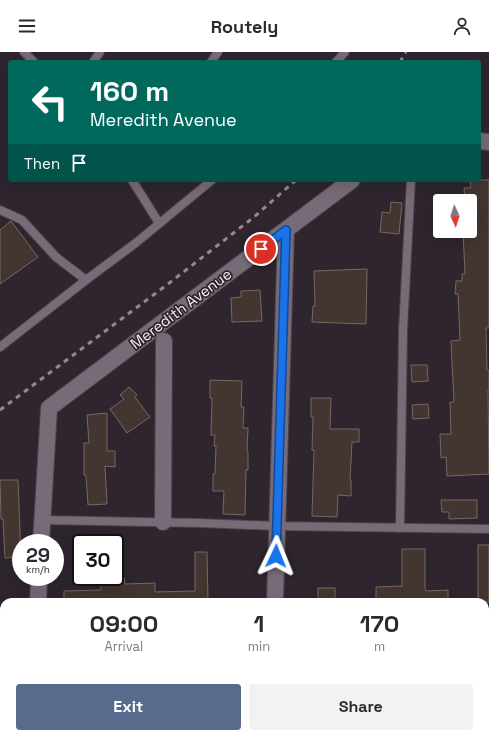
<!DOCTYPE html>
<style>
body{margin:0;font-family:"Space Grotesk",sans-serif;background:#f2f2f3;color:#2b2b33;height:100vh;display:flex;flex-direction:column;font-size:15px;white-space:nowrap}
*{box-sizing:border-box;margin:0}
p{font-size:13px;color:#7c7c81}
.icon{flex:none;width:22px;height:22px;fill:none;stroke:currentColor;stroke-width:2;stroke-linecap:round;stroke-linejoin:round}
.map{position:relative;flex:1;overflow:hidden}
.details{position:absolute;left:0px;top:546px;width:489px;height:140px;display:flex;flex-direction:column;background:#fff;border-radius:12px 12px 0 0;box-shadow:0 4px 16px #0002}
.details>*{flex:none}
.banner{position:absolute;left:8px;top:8px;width:473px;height:122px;border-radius:4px;box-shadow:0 4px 16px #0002;background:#00695c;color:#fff;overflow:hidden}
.needle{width:26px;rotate:176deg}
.fabs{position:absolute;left:433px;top:142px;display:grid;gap:8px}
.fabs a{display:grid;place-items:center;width:44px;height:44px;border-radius:4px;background:#fff;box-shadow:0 4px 16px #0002;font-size:20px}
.speed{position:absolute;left:12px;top:482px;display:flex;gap:8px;font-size:20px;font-weight:700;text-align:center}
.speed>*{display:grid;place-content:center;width:52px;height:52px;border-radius:50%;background:#fff;box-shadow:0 4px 16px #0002;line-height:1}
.speed small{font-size:10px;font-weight:400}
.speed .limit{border:2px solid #111;border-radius:6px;background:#fff;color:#111}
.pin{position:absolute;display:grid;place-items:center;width:34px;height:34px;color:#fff;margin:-17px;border:2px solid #fff;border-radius:50%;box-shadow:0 1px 4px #0007}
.me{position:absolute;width:44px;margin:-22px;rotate:2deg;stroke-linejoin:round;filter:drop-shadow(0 0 3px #0008)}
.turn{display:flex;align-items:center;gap:14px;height:84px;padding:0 16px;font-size:18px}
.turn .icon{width:52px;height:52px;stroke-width:2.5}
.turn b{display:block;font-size:28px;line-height:34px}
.then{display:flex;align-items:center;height:38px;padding:0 16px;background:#0003;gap:8px;font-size:15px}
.eta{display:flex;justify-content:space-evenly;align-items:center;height:68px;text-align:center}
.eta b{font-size:24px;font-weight:600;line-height:28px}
.action{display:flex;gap:8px;margin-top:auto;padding:8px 16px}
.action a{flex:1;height:46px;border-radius:4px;background:#576b8d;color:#fff;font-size:16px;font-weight:600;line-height:46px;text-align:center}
.action a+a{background:#f2f2f3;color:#2b2b33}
header{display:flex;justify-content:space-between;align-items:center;height:52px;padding:0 16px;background:#fff;font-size:18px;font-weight:600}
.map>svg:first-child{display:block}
.building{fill:#433530;stroke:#776863}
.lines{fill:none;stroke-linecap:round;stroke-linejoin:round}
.lane-casing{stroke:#4b434b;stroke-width:10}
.street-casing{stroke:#4b434b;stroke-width:18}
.highway-casing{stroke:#4b434b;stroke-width:24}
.lane{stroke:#766b76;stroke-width:8}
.street{stroke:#766b76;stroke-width:16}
.highway{stroke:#9e9510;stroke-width:22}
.rail{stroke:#918a91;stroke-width:3;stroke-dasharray:5 5;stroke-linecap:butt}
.route-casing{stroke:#114b97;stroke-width:10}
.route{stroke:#1a73e8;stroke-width:7}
.labels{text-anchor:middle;stroke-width:3.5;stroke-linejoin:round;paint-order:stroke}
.street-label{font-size:15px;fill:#f2ecf2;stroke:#2e252e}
</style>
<header><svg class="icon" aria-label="menu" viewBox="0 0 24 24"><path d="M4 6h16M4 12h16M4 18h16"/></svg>Routely<svg class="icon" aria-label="person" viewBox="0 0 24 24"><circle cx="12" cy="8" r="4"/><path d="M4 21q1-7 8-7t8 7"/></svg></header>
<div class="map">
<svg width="489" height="686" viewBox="0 0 489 686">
<rect width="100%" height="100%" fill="#2e252e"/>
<g class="building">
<polygon points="470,128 489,128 489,276 486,276 487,318 489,318 489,338 488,338 489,422 447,424 446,405 441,406 440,382 451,382 450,350 454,350 451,289 460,288 458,242 455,242 456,229 462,229 462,222 465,222 463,179 470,179 470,149 465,149 464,136 471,136"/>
<polygon points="391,150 402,151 399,182 380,180 382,160 390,161"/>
<polygon points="11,169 38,205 0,232 0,178"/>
<polygon points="367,217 366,272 312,270 313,254 315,254 314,219"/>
<polygon points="260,238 262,269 232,270 231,246 241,245 241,239"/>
<polygon points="411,313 427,313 428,329 412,330"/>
<polygon points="210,328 242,329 241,355 244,355 243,376 248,376 247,400 248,400 248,418 246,418 245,463 223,462 224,439 213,439 213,422 215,422 216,394 214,394 215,383 211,383 212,346 210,346"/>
<polygon points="129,335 137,343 135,345 150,365 127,381 110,357 124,347 120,343"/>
<polygon points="311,346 331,346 330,377 359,377 359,390 352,390 350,428 351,428 351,444 338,443 337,465 312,464 314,398 312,398 313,365 311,365"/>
<polygon points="428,352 429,366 413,367 412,353"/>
<polygon points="107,361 107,399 115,399 115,415 105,414 107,452 88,453 86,423 84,423 84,391 89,391 87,363"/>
<polygon points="0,428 18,428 21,505 5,506 3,467 1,467"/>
<polygon points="441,448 477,448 477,466 449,467 449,460 442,460"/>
<rect x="478" y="493" width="11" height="57"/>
<polygon points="402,497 425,497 425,536 426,539 448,538 448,550 376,550 376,535 402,534"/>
<polygon points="195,500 207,500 208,550 64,550 64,539 101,538 101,525 124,525 125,532 155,531 155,540 195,539"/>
<rect x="318" y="536" width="17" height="14"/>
</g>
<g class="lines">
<g class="lane-casing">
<g id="lane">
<polyline points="24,0 34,10"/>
<polyline points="93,10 100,0"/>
<polyline points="211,10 218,0"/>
<polyline points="336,10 345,0"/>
<polyline points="132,128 159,171"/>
<polyline points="0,158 22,168 56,205 86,228 137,190 212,128"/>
<polyline points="0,295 86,228"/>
<polyline points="43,468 199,471 277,474 489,477"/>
<polyline points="400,476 403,278 411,128"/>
</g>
</g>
<g class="street-casing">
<g id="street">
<polyline points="479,89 489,90"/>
<polyline points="163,470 164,289"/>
<polyline points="41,491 49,356 352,128"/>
<polyline points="38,550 39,525"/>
<polyline points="275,550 286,178"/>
<polyline points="0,598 4,598"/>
<polyline points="485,605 489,605"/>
<polyline points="277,682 278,686"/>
</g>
</g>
<g class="highway-casing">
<polyline id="highway" points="5,682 15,686"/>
</g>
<use href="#lane" class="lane"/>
<use href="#street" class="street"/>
<use href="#highway" class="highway"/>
<g class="rail">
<polyline points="400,10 406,0"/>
<polyline points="0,358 168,232 254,165 296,128"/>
</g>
</g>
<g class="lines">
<g class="route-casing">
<polyline id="route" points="261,197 286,178 276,504"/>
</g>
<use href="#route" class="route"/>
</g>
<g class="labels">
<g class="street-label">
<text transform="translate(181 257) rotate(-37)" y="5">Meredith Avenue</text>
</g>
</g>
</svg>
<div class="fabs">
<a><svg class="needle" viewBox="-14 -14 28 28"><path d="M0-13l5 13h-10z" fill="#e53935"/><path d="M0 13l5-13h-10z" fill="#7c7c81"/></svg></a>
</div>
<div class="speed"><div>29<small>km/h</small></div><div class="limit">30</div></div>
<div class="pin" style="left:261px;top:197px;background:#d93025"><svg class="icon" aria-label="arrive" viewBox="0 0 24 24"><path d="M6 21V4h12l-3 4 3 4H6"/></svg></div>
<svg class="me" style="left:276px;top:504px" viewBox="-20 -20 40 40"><path d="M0-17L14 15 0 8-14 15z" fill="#1a73e8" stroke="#fff" stroke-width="4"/></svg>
<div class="banner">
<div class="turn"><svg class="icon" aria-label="left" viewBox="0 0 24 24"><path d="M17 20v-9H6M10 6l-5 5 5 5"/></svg><div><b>160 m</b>Meredith Avenue</div></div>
<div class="then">Then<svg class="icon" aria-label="arrive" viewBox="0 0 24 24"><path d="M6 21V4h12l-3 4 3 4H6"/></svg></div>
</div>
<section class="details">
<div class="eta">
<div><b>09:00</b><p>Arrival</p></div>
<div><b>1</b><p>min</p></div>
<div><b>170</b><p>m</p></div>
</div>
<div class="action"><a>Exit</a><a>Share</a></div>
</section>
</div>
